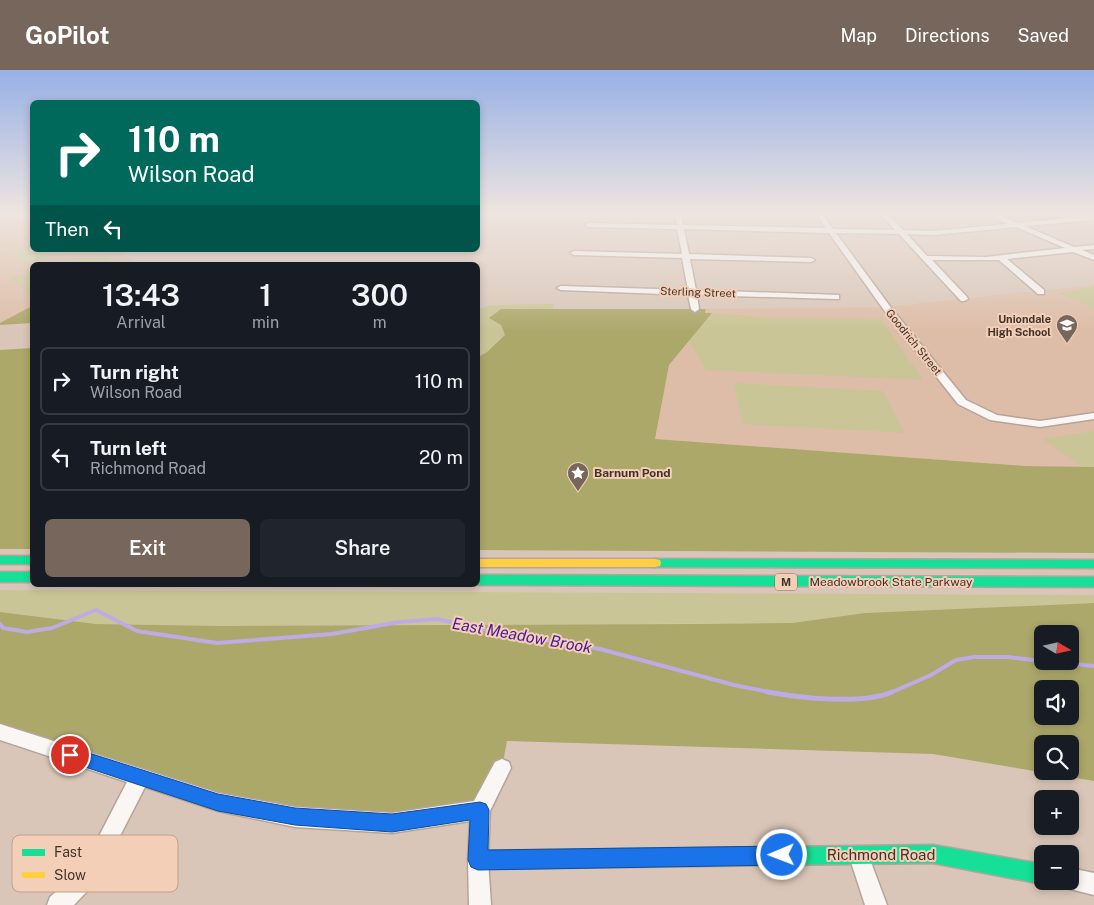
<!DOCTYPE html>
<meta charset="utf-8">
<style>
body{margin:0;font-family:"Public Sans",sans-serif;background:#20242c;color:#f1f3f6;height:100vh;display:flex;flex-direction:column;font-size:19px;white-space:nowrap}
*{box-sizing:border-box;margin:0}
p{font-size:16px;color:#9ea1a6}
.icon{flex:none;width:28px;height:28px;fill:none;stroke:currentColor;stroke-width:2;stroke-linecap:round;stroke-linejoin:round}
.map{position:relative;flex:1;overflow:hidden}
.drawer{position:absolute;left:30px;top:192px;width:450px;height:325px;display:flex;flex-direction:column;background:#171b24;border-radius:8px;box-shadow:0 2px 8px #0003}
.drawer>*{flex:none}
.guide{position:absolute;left:30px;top:30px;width:450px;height:152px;border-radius:8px;box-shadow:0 2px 8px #0003;background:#00695c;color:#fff;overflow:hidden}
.needle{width:32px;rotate:99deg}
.controls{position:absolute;left:1034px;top:555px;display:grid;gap:10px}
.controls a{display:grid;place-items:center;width:45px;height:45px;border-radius:8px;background:#171b24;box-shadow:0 2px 8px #0003;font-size:25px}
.pin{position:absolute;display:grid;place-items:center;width:42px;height:42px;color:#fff;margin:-21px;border:2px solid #fff;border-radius:50%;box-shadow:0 1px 5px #0007}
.me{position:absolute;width:55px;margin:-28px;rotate:269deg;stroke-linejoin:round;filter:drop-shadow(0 0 4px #0008)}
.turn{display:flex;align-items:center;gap:18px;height:105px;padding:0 15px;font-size:22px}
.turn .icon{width:65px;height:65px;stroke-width:2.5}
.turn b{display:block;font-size:35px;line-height:42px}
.then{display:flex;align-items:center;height:48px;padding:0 15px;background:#0003;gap:10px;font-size:19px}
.eta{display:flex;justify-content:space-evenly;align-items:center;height:85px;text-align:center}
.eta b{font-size:30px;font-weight:600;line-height:35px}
.action{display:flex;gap:10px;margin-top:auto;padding:10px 15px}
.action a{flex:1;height:58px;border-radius:8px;background:#77665c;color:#fff;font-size:20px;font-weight:600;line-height:58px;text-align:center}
.action a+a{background:#20242c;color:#f1f3f6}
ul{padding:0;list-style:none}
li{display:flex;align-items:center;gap:15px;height:68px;margin:0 10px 8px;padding:0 5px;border:2px solid #363941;border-radius:8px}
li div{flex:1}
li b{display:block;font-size:19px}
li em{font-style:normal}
header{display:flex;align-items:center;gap:30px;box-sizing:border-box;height:70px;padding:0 25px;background:#77665c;color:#fff}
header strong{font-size:24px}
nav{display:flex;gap:28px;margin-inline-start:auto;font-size:18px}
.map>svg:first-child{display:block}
.built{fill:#ddbda8}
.green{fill:#cac597}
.forest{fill:#aca86a;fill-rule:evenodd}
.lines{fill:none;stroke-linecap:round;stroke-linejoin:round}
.stream-far1{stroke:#beabe3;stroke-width:4}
.stream{stroke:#beabe3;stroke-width:5}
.street-casing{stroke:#b4a59a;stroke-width:3}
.fast-casing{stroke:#b4a59a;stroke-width:3}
.slow-casing{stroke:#b4a59a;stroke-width:3}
.street{fill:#f9f6f4;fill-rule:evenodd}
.fast{fill:#16e098;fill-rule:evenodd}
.slow{fill:#ffcf43;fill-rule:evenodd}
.route{fill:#1a73e8;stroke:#114b97}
.labels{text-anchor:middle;stroke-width:4;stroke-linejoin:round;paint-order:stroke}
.far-street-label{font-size:11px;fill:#42332a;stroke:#f4cfb8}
.far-poi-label{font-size:11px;font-weight:bold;fill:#42332a;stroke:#f4cfb8;text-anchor:end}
.shield{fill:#f4cfb8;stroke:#776255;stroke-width:1}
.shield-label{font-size:11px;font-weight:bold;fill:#42332a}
.poi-label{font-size:12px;font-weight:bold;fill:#42332a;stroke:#f4cfb8;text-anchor:start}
.street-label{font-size:12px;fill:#42332a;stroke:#f4cfb8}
.near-street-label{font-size:15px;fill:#42332a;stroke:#f4cfb8}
.near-water-label{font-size:16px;font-style:italic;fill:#4a1995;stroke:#f4cfb8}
.key{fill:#f4cfb8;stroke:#bfa08d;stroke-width:1}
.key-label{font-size:14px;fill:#42332a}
</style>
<header>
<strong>GoPilot</strong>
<nav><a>Map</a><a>Directions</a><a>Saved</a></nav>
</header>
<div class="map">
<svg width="1094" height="835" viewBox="0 0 1094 835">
<rect width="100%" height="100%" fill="#d9c6b8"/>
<g class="built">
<polygon points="0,144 32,144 32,180 117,180 139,195 32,195 32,236 0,253"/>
<polygon points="1094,215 1094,397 1025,396 655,369 669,295 712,244 705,243 706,239 886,237"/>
</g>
<g class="green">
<polygon points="32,176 32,180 61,180 66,184 25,193 12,180"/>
<polygon points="101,184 116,195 58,195"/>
<polygon points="32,201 32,227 10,207"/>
<polygon points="1094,217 1094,238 1059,223"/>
<polygon points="554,234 552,239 501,239 489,248 501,255 505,265 487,282 478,287 478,240 490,235"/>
<polygon points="712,243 775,248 881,249 923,310 706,300 689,271"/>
<polygon points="734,313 883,321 905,363 743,354"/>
<polygon points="1094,361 1094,397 1082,397 1043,369"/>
<polygon points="0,520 1094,525 1094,533 865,543 792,553 222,556 96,554 0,542"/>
</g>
<g class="forest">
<polygon points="32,236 32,253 0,255 0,253"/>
<polygon points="501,239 706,239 705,243 712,243 669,295 655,369 1025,396 1094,397 1094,483 478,480 478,287 487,282 505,265 501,255 489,248"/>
<polygon points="32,278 32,479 0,479 0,280"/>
<path d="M1094 533V711L933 684 507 671 502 698 480 740 295 747 0 662V542L96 554 222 556 695 554 792 553 865 543ZM1042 564H1070V591H1042ZM1042 619H1070V646H1042ZM1042 674H1070V701H1042Z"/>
</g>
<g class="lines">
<g class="stream-far1">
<polyline points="0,554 3,558 27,562 52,558 96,540 137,561 217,573 332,564 399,552 437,549 496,562 600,579 734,615 774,623"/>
<polyline points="1043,591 1094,596"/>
<polyline points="890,623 931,605 956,590 974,587 1008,587 1042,591"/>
</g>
<path class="stream" d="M768 622C800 628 862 635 892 622"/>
<g class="street-casing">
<g id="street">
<path d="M675 144H681L683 155 826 158 816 144H823L833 159 895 160 881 144H888L903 160 934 161 1008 154 987 144H997L1017 153 1094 146V150L1025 156 1074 177 1094 175V179L1082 180 1094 185V190L1073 182 1007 189 1044 220V224H1038L999 190H932L967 227 968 229 964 231H961L899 164 836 163 892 239 966 330 997 345 1040 351 1094 343V349L1040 357 990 350 958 334 886 243 829 163 684 159 689 184 811 188 815 190 811 192 690 189 696 220 839 225V229H836L697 225 699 239 695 242 691 239 688 225 561 220 557 218 561 216 688 220 682 188 574 185 570 183 574 181 682 184 677 159 588 157 585 155 588 153 677 155ZM1016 157 1065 178 986 187 927 186 907 164 934 165Z"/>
<polygon points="0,654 218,723 295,737 392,743 474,731 495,692 502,689 509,692 511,698 490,741 488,790 491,835 469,835 468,790 470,751 392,763 295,757 218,741 145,717 97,811 74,835 47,835 50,827 83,797 127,712 0,670"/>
<polygon points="859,776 866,779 887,835 865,835 849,786 852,779"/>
<polygon points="1070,798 1094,803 1094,825 1062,817 1060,811 1070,811"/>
</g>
</g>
<g class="fast-casing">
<g id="fast">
<rect x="0" y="486" width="32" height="8"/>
<polygon points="655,489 1094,490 1094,498 655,497 650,496 649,493 650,490"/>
<rect x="0" y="502" width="32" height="10"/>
<polygon points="478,505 1094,507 1094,517 478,515"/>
<polygon points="933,775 1042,794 1042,811 1047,811 1042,814 933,793 775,795 768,793 766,786 768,779 775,777"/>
</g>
</g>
<g class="slow-casing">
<g id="slow">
<polygon points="478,489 655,489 660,490 661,493 660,496 655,497 478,497"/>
<polygon points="775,777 782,779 784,786 782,793 775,795 478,799 471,797 469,790 471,783 478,781"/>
</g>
</g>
<use href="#street" class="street"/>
<use href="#fast" class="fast"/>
<use href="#slow" class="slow"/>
</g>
<linearGradient id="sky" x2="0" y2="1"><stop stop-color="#97b0e6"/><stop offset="0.55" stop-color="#eee5df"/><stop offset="1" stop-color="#eee5df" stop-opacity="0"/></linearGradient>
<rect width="1094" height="261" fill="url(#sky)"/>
<polygon class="route" points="70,677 218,724 295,738 392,744 480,732 486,734 489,740 488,780 782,776 789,778 792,785 789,792 782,795 478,800 471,797 468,790 470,750 392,762 295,755 218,741 70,692 64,690 62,685 64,679"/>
<defs>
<g id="school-pin" transform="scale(1.125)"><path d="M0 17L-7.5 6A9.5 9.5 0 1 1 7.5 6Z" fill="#77665c" stroke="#f4cfb8"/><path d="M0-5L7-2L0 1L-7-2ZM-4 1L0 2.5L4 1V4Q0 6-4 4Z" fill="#fff"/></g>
<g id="sight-pin" transform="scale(1.125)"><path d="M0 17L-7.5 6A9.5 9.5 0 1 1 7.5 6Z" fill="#77665c" stroke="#f4cfb8"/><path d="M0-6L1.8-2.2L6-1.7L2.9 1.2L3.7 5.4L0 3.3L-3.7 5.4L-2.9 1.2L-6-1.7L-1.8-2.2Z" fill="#fff"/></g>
</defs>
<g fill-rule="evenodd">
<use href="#school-pin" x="1067" y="255"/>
<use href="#sight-pin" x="578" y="403"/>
</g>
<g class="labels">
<g class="far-street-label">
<text transform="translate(698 222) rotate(2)" y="4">Sterling Street</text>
<text transform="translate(914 272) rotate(51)" y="4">Goodrich Street</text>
</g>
<g class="far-poi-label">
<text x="1051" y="253">Uniondale<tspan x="1051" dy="13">High School</tspan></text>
</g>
<rect class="shield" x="775" y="503.5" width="22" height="17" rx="4"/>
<g class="shield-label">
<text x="786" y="516">M</text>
</g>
<g class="poi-label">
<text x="594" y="407">Barnum Pond</text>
</g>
<g class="street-label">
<text x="891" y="516">Meadowbrook State Parkway</text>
</g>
<g class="near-street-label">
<text x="881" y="790">Richmond Road</text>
</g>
<g class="near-water-label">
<text transform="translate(522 565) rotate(10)" y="6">East Meadow Brook</text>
</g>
</g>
<rect x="12" y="765" width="166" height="57" rx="8" class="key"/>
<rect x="22" y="779" width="23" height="7" fill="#16e098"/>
<rect x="22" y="802" width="23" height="6" fill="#ffcf43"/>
<g class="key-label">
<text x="54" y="787">Fast</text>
<text x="54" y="810">Slow</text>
</g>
</svg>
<div class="controls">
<a><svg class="needle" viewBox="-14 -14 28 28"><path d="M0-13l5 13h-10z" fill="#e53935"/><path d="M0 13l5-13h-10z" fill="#9ea1a6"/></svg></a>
<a><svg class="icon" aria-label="sound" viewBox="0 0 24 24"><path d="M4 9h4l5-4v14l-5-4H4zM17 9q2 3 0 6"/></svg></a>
<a><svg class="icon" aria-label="search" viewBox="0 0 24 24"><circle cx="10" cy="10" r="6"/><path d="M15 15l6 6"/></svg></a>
<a>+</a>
<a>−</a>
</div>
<div class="pin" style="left:70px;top:685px;background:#d93025"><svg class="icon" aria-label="arrive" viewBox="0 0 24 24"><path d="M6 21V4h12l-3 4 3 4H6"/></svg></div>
<svg class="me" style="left:782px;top:785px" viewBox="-20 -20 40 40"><circle r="17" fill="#1a73e8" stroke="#fff" stroke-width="3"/><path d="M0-11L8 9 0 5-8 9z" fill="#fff"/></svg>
<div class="guide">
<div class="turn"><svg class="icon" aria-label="right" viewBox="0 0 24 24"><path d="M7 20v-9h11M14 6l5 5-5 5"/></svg><div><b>110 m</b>Wilson Road</div></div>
<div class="then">Then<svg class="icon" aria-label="left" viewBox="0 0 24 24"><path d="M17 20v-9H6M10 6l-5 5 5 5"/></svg></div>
</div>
<section class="drawer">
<div class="eta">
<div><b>13:43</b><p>Arrival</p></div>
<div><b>1</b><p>min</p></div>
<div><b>300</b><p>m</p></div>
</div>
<ul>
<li><svg class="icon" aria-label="right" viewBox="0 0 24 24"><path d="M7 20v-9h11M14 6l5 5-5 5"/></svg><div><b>Turn right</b><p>Wilson Road</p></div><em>110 m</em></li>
<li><svg class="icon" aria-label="left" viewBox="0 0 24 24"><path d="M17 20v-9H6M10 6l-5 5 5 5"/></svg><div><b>Turn left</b><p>Richmond Road</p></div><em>20 m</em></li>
</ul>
<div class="action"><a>Exit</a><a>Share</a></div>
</section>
</div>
